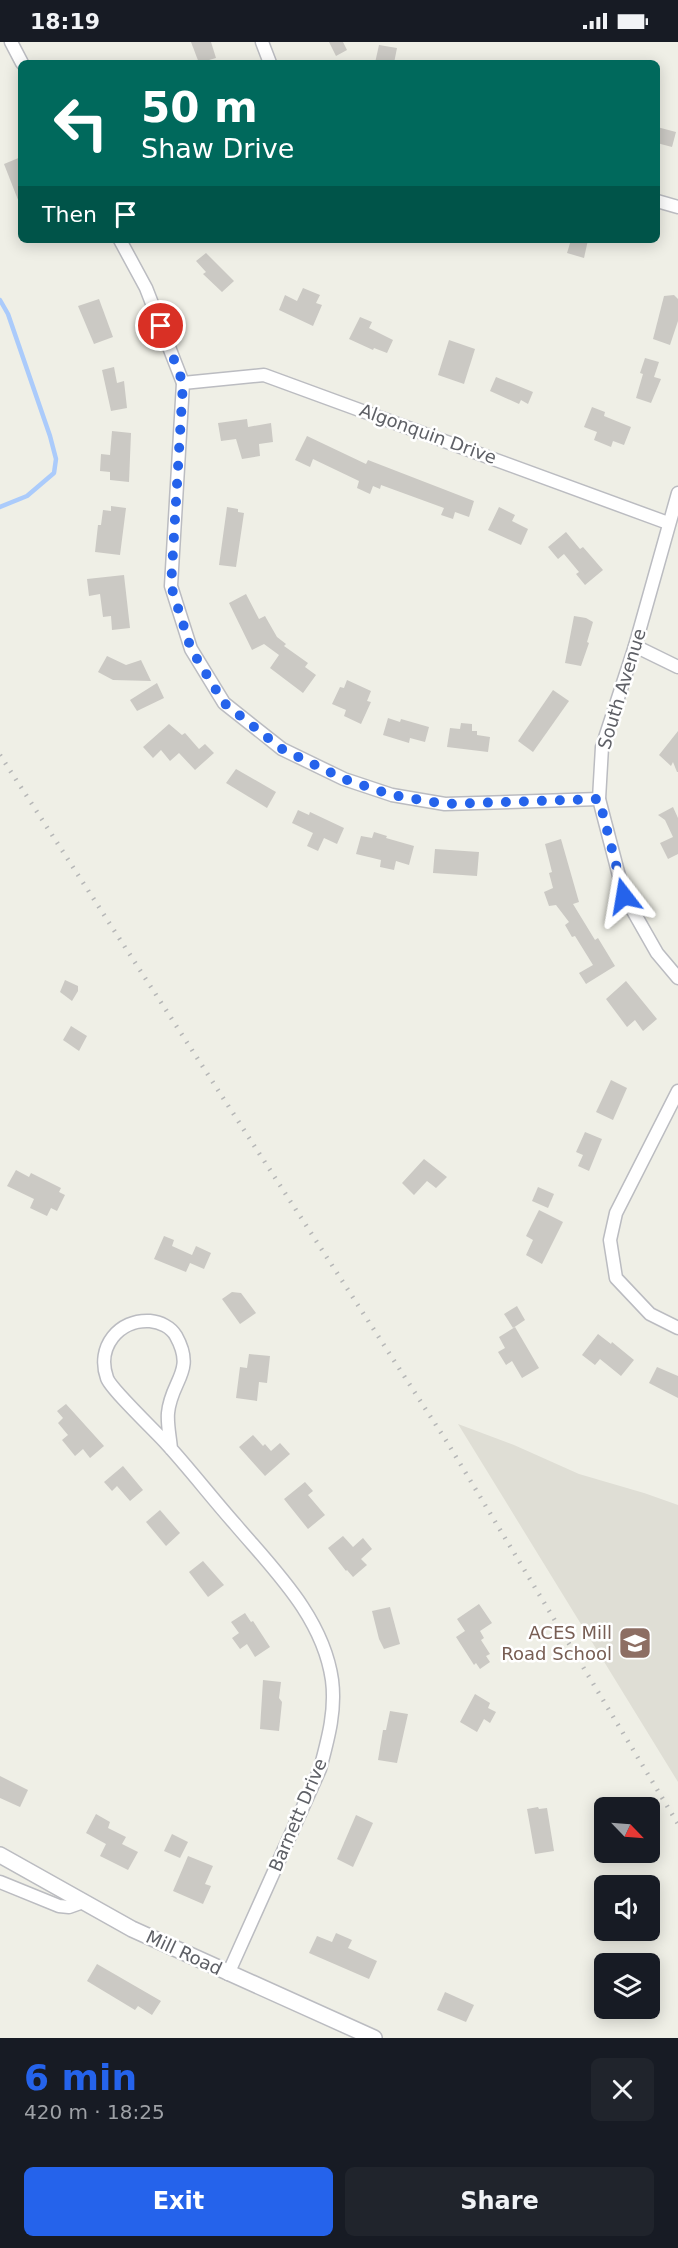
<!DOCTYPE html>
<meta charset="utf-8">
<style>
body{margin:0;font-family:"DejaVu Sans",sans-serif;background:#20242c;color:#f1f3f6;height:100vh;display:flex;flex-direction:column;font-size:22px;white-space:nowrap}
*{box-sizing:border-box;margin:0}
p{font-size:20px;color:#9ea1a6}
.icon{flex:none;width:33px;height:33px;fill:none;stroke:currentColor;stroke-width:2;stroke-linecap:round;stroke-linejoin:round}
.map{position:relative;height:1996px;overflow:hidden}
.panel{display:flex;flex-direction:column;background:#171b24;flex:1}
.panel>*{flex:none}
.guide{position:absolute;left:18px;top:18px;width:642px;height:183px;border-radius:9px;box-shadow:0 3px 15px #0003;background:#00695c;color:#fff;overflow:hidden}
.needle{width:39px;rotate:115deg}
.fabs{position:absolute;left:594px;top:1755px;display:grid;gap:12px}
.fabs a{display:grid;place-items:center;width:66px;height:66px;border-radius:9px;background:#171b24;box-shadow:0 3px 15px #0003;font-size:30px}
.pin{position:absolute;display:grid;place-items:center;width:51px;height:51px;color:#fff;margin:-26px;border:3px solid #fff;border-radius:50%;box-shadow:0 2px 6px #0007}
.me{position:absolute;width:66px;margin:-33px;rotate:346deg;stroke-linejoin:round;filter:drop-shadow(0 0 4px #0008)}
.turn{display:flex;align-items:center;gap:21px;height:126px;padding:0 24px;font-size:27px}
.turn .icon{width:78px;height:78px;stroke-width:2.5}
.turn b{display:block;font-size:42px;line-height:51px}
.then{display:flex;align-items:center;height:57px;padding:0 24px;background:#0003;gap:12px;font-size:22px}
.round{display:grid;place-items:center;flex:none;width:63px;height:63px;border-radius:9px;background:#20242c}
.overview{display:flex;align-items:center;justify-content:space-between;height:102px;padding:0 24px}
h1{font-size:36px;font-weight:700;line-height:45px;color:#2563eb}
.button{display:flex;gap:12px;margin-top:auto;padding:12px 24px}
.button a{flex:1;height:69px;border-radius:9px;background:#2563eb;color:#fff;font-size:24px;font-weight:700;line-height:69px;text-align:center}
.button a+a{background:#20242c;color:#f1f3f6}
.status{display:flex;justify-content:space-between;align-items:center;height:42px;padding:0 30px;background:#171b24;direction:ltr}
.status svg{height:16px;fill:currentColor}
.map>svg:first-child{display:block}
.education{fill:#dfded5}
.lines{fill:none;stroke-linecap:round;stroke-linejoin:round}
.stream{stroke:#abcbfb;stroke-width:4.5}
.building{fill:#cbc9c4}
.minor-casing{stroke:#bbbcc1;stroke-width:15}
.tertiary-casing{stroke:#bbbcc1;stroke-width:18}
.minor{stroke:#fff;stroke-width:12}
.tertiary{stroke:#fff;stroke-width:15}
.rail{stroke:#b6b7b7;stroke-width:4.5;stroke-dasharray:1.5 8;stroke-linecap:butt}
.route{stroke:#2563eb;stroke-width:10;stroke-dasharray:0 18}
.labels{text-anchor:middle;stroke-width:5;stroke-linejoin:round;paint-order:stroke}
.street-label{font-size:18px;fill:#5e6066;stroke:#fff}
.education-label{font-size:18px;fill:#785e54;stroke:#fff;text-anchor:end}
</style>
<div class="status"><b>18:19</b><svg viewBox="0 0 49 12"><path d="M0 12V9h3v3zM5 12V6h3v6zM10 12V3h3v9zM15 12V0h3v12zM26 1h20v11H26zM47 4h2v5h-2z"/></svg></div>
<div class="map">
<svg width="678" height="1996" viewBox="0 0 678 1996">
<rect width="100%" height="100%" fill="#efefe6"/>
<polygon class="education" points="458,1382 514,1403 579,1432 644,1451 678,1463 678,1740"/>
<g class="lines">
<polyline class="stream" points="0,258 8,272 50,394 56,417 54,431 27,454 0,465"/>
</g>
<g class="building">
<polygon points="191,0 211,0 216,16 199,21"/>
<polygon points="329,0 343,0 347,8 336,14"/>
<polygon points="379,3 397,6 394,21 375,21"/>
<polygon points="657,85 676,90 672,105 657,101"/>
<polygon points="21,115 21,163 20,163 4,122"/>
<polygon points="571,198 588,198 584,216 567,211"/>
<polygon points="206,211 234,239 222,250 203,232 206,230 196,219"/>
<polygon points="303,246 320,253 316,261 322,263 313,284 279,268 285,253 297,259"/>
<polygon points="674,253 678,257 678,279 670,303 653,297 664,254"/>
<polygon points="99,257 113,295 94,302 78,264"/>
<polygon points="360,275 372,280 369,286 393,298 387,311 374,306 373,308 349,297"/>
<polygon points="449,298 475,307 464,342 438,333"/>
<polygon points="645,316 659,320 654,335 661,337 651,361 636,356 643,332 640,331"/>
<polygon points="114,325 117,341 124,339 127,366 111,369 102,328"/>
<polygon points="496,335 533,350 528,362 521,358 519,362 490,349"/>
<polygon points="592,365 605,370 604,374 631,385 624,403 613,399 611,405 594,398 597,390 584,385"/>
<polygon points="247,377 248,385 271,381 273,400 259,402 260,414 242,417 236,397 221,399 218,381"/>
<polygon points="112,389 131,391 129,440 110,438 110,430 100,429 101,412 110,413"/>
<polygon points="307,394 366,422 368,418 474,459 469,475 455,470 453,477 441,473 444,466 381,443 380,447 373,444 370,452 357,446 359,439 313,417 310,425 295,418"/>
<polygon points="111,464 126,466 120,513 95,510 98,483 101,483 103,468 111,469"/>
<polygon points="227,465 238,467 238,470 244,471 236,525 219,523"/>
<polygon points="499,465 515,473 512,479 528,487 521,503 488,488"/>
<polygon points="566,490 580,507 583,505 603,528 585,543 576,532 579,530 564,512 558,517 548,505"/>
<polygon points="124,533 130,586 112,588 111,574 103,575 100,552 89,554 87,537"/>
<polygon points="246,552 259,577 265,574 277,595 286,602 284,604 308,621 305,625 316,633 303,651 270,626 279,613 264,602 252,608 229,561"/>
<polygon points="574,574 586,576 593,580 587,600 589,601 581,624 565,621"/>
<polygon points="107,614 126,623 141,618 151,639 113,638 98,630"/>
<polygon points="347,638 371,649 367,659 371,660 361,682 344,674 346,668 332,662 340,645 344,646"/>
<polygon points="157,641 164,656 137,669 130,658"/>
<polygon points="553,648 569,659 533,710 518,699"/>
<polygon points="388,676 400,680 401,677 429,685 425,700 410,696 409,701 383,693"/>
<polygon points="461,681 472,682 472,689 477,689 477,693 490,695 488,710 447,705 450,686 460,687"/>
<polygon points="169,682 182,693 185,691 199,707 205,702 214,711 195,728 179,711 170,719 161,708 153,716 143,705"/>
<polygon points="678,689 678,730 677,730 673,720 671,724 659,713"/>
<polygon points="236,727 276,750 267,766 226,741"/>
<polygon points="673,765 678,776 678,812 668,817 660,801 673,795 665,778 658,773"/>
<polygon points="298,768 309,773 310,770 344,786 337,802 324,796 318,809 307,804 313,791 292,781"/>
<polygon points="374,790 387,794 386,796 414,804 409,823 396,819 394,828 380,825 381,818 356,812 361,794 372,796"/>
<polygon points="561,797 579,860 573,862 595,898 598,896 615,924 586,942 579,931 593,923 575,894 572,895 565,883 569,880 556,863 549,864 544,850 553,846 549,831 552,830 545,802"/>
<polygon points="435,807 479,810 477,834 433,831"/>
<polygon points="65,938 78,944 78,949 72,959 60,950"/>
<polygon points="626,939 657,977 643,989 635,978 627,985 606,957"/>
<polygon points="71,984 87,994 79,1009 63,998"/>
<polygon points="611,1038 627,1046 613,1078 596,1070"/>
<polygon points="585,1090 602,1097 589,1129 578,1124 583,1113 576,1110"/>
<polygon points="424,1117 447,1135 436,1146 427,1139 414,1153 402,1141"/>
<polygon points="16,1128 29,1135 31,1131 61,1146 59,1150 65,1153 57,1169 51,1166 47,1174 30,1166 34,1157 7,1144"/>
<polygon points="538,1145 554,1152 548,1166 532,1159"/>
<polygon points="539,1168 563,1180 542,1222 526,1213 533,1198 526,1194"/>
<polygon points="164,1194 174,1198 172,1204 192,1213 196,1204 211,1211 204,1227 190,1221 186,1230 154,1217"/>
<polygon points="232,1250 241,1251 256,1271 240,1282 222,1257"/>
<polygon points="517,1264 525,1278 513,1286 504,1272"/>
<polygon points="515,1285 539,1326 522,1336 512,1319 506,1323 498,1310 505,1306 499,1295"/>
<polygon points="598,1292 611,1302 612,1300 634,1318 621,1334 600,1317 595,1323 582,1313"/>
<polygon points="249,1312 270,1314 267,1341 259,1340 257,1359 236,1356 240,1325 247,1326"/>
<polygon points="657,1325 678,1334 678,1356 649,1341"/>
<polygon points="66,1362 104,1404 90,1416 83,1407 75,1414 62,1398 68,1393 58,1381 63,1376 57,1369"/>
<polygon points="253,1393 263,1404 265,1402 271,1409 280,1401 290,1412 265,1434 239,1405"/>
<polygon points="123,1424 143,1448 130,1459 117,1444 112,1449 104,1440"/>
<polygon points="305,1440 313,1449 308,1453 325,1473 308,1487 284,1457"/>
<polygon points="160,1468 180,1491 166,1504 146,1480"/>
<polygon points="343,1494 353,1505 363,1496 372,1507 361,1517 367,1523 353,1535 347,1528 346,1529 328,1506"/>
<polygon points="203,1519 224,1543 208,1555 189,1530"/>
<polygon points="479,1562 492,1581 480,1589 484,1596 481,1598 490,1612 486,1614 490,1620 480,1627 476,1621 474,1623 456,1595 465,1589 457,1577"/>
<polygon points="390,1565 400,1602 384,1607 379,1597 372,1569"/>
<polygon points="245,1571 251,1580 253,1579 270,1605 255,1615 247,1602 240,1607 232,1596 239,1591 231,1580"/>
<polygon points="263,1638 281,1640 279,1656 282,1660 279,1689 260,1687"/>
<polygon points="475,1652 490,1661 488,1666 496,1670 490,1681 484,1677 477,1690 460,1680"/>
<polygon points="390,1669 408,1672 397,1721 378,1718 383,1688 386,1688"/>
<polygon points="0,1734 28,1748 20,1765 0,1756"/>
<polygon points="538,1765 539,1767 547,1766 554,1809 535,1812 527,1767"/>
<polygon points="96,1772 110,1780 108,1786 126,1795 122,1802 138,1810 128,1828 100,1814 106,1802 86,1791"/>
<polygon points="356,1773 373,1781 353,1825 337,1817"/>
<polygon points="172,1792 188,1800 180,1816 164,1809"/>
<polygon points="188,1814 213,1824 205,1842 211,1844 203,1862 173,1849"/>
<polygon points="336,1891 352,1898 348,1906 377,1919 369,1937 309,1911 317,1894 332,1900"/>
<polygon points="97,1922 161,1959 152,1973 138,1964 135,1968 87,1939"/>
<polygon points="445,1950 474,1963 466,1980 437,1968"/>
</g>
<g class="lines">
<g class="minor-casing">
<g id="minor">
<polyline points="11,0 22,21"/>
<polyline points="262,0 270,21"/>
<polyline points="657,159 678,165"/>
<polyline points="120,198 146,246 183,341 171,544 191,607 224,661 282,707 344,737 392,753 445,762 599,757"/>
<polyline points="183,341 264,333 668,481"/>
<polyline points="678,451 635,604 602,705 599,757 624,853 657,911 678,936"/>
<polyline points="635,604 678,625"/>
<polyline points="678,1049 616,1171 610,1198 616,1236 650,1272 678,1286"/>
<path d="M171 1407C170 1395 167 1382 168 1371 171 1338 196 1330 176 1294 171 1285 160 1280 150 1279 119 1277 96 1305 107 1336 110 1346 154 1388 164 1399 189 1426 211 1455 235 1482 274 1528 323 1575 332 1638 336 1669 328 1697 320 1727L228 1932"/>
<polyline points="0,1840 59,1864 69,1865 83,1860"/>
</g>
</g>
<g class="tertiary-casing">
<polyline id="tertiary" points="0,1813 132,1887 374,1996"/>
</g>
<use href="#minor" class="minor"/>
<use href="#tertiary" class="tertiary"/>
<polyline class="rail" points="0,713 447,1400 678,1782"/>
</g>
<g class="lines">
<polyline class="route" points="161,284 183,341 171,544 191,607 224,661 282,707 344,737 392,753 445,762 599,757 624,854"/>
</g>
<defs>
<g id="school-square" transform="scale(1.725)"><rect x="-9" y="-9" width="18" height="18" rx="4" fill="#8d6e63" stroke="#fff"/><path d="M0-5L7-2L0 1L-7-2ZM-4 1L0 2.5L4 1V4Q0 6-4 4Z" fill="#fff"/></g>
</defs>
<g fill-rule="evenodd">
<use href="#school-square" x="635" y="1601"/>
</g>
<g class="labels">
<g class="street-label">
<text transform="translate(428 392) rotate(20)" y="6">Algonquin Drive</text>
<text transform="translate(622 647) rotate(-73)" y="6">South Avenue</text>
<text transform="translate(298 1773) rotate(-67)" y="6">Barnett Drive</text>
<text transform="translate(184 1911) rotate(25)" y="6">Mill Road</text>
</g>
<g class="education-label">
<text x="612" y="1597">ACES Mill<tspan x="612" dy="21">Road School</tspan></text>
</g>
</g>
</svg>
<div class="fabs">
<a><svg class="needle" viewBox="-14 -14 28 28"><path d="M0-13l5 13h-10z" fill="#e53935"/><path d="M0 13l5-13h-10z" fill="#9ea1a6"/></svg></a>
<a><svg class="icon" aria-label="sound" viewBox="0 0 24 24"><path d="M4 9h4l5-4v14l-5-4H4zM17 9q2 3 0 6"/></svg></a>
<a><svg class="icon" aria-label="layers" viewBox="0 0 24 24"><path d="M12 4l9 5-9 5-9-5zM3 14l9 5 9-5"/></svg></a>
</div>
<div class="pin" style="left:161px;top:284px;background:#d93025"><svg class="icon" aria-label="arrive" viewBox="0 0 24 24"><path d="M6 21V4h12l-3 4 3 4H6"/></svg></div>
<svg class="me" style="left:624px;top:854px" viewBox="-20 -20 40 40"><path d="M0-17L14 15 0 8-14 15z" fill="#2563eb" stroke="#fff" stroke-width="4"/></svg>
<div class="guide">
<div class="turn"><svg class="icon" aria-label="left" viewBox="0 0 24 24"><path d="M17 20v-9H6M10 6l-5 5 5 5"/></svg><div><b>50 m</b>Shaw Drive</div></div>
<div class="then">Then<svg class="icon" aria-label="arrive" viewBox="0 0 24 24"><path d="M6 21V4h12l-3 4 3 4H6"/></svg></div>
</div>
</div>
<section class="panel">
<div class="overview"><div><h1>6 min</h1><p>420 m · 18:25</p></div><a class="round"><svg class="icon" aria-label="close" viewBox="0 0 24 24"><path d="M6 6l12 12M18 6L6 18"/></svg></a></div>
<div class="button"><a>Exit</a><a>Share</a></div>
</section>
